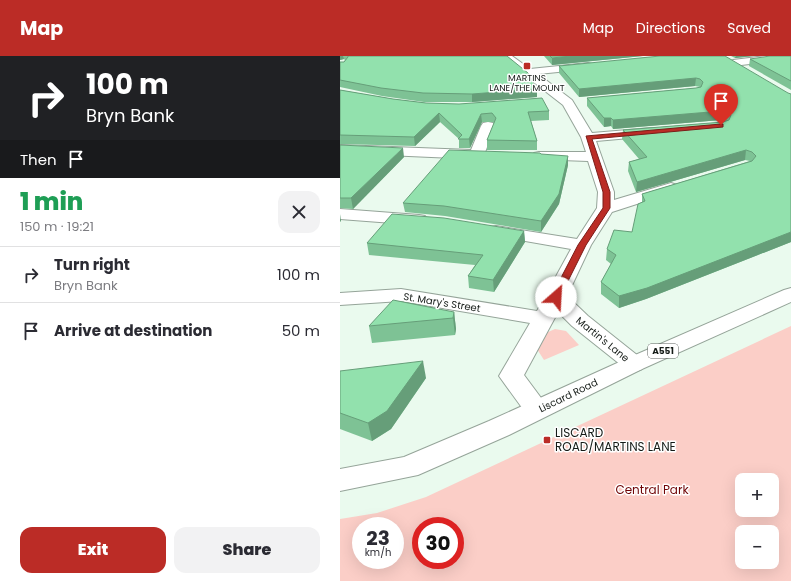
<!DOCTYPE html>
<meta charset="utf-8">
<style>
body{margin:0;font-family:Poppins,sans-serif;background:#f2f2f3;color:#2b2b33;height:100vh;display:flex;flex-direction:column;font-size:15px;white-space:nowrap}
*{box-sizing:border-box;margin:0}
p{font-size:13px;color:#7c7c81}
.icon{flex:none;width:22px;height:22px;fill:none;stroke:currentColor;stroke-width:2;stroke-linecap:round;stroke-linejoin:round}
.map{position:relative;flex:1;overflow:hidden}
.panel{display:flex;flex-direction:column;background:#fff;width:340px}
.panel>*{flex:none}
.top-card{background:#202124;color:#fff;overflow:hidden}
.buttons{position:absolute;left:395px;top:417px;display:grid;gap:8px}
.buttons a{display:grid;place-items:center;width:44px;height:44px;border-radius:8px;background:#fff;box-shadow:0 4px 16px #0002;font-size:20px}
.speed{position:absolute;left:12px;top:461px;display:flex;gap:8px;font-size:20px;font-weight:700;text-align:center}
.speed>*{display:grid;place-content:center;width:52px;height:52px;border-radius:50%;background:#fff;box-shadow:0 4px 16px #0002;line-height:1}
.speed small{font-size:10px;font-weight:400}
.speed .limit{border:6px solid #d22;background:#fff;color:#111}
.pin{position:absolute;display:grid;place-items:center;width:34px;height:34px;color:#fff;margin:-41px -17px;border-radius:50% 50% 50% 0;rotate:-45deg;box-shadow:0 0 4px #0007}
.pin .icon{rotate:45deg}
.me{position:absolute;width:44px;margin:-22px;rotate:26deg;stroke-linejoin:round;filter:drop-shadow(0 0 3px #0008)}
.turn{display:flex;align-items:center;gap:14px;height:84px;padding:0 20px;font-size:18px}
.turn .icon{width:52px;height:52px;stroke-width:2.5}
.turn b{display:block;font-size:28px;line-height:34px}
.then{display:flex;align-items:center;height:38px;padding:0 20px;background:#0003;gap:8px;font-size:15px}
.round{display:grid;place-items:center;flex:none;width:42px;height:42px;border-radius:12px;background:#f2f2f3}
.headline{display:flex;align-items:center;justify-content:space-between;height:68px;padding:0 20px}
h1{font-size:24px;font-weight:800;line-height:30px;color:#1e9e55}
.action{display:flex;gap:8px;margin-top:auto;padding:8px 20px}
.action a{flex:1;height:46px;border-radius:12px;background:#bb2c26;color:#fff;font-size:16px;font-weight:800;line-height:46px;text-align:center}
.action a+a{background:#f2f2f3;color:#2b2b33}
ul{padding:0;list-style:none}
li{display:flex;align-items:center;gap:12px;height:56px;padding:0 20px;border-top:1px solid #e1e1e2}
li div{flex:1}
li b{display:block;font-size:15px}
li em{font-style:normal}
header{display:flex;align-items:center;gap:24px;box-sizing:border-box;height:56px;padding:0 20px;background:#bb2c26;color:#fff}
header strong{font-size:19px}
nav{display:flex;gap:22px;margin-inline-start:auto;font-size:14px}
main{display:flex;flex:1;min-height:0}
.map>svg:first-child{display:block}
.green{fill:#fbcec7;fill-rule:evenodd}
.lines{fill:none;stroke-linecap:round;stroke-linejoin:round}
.minor-casing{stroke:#95a499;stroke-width:2}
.major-casing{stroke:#95a499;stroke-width:2}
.minor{fill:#fff;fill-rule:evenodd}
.major{fill:#fff;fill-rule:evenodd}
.wall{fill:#7ec295}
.shaded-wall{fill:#669e79}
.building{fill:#92e1ad;stroke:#669e79}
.route{fill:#bb2c26;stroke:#7a1d19}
.poi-dot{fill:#bb2c26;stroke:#fff;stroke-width:1.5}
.labels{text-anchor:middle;stroke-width:3;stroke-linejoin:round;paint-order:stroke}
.far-poi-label{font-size:9px;fill:#151b17;stroke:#fff}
.shield{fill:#fff;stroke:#5b5f5d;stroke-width:1}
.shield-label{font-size:9px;font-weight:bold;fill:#151b17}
.street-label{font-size:10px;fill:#151b17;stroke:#fff}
.near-poi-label{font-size:12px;fill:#151b17;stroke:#fff;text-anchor:start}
.near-park-label{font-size:12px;fill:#700607;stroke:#fff}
</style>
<header>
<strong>Map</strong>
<nav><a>Map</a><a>Directions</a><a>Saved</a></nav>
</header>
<main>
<section class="panel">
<div class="top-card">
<div class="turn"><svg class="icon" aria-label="right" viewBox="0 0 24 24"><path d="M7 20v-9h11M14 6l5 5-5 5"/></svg><div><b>100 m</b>Bryn Bank</div></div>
<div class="then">Then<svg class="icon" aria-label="arrive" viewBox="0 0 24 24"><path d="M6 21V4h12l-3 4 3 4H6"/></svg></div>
</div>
<div class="headline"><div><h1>1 min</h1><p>150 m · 19:21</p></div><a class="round"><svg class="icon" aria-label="close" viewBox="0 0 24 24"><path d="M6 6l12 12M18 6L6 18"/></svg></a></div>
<ul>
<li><svg class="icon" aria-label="right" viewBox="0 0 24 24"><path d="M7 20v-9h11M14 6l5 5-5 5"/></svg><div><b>Turn right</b><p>Bryn Bank</p></div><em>100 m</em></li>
<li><svg class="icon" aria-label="arrive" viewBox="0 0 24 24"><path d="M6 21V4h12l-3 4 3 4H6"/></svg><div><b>Arrive at destination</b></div><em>50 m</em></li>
</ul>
<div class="action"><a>Exit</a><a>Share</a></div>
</section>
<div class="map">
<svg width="451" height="525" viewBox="0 0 451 525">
<rect width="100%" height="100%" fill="#eafaee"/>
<g class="green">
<path d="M451 270V525H0V463L37 457 86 441ZM402 424H432V454H402ZM21 470H55V504H21ZM81 470H115V504H81ZM402 476H432V506H402Z"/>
<polygon points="215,273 226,275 239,289 204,304 195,290 199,280"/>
</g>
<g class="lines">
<g class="minor-casing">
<g id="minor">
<polygon points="160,0 172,0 190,13 248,7 252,8 253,10 252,12 248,13 198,18 232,44 252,77 312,72 317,73 319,76 317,79 312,80 256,85 274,136 274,144 331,127 337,129 339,132 337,135 272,156 251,189 227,240 248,260 302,303 306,308 302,313 294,316 286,313 232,270 218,256 184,319 210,354 206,360 197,363 188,360 159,320 190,267 61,245 0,249 0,237 61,233 197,255 231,193 156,180 150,179 147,175 150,171 156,170 237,183 257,152 258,136 248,105 194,103 192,100 194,97 199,96 246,96 241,81 223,49"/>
<polygon points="425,0 451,0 451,3 393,10 388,7 393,4"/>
<polygon points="148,66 153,67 155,70 144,99 142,102 137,103 0,97 0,89 131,94 141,70 143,67"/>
<polygon points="0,153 79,159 85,160 88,164 85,168 79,169 0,163"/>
</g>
</g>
<g class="major-casing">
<polygon id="major" points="451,232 451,246 302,313 169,379 78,419 0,435 0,413 64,401 149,365 286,303 444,234"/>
</g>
<use href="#minor" class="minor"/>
<use href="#major" class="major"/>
</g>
<g class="wall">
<polygon points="0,0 167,0 197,33 197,41 132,46 84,46 42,40 0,31 0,6 4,6 5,4 4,3 0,4"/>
<polygon points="204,0 303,0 212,9"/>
<polygon points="385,0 451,186 306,243 279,252 261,238 261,226 271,208 266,204 267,193 292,176 302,147 302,138 410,105 405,104 296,136 288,115 289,106 299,103 282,83 283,74 383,66 386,65 381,64 273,73 271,70 264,71 247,50 247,42 356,32 360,31 355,30 239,41 219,17 219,10"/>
<polygon points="391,0 414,0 395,2"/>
<polygon points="451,0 451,34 409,10 410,3"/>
<polygon points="0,34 53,43 86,47 209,55 209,64 191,65 197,85 197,94 147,94 147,84 154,67 153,66 142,66 130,92 119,92 119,83 100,66 75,90 0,88"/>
<polygon points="0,89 64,101 13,153 0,152"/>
<polygon points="228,100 228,109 219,148 201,176 105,160 65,156 63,147"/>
<polygon points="184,175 185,186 154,236 129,232 128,220 135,209 29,199 27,187"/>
<polygon points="114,256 116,273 115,279 32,287 29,270"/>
<polygon points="0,315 86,322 51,373 32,385 0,373"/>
</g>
<g class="shaded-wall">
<polygon points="0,0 3,0 4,3 0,4"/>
<polygon points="231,0 303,0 212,9 212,2"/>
<polygon points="396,0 414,0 395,2"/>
<polygon points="356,22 355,30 239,41 239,33"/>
<polygon points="197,33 197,41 132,46 132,38"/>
<polygon points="382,55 381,64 273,73 273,64"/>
<polygon points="99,57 100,66 75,90 74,81"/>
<polygon points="141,58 142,66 130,92 129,83"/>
<polygon points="264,62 271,62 271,70 264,71"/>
<polygon points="63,92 64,101 13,153 11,142"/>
<polygon points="406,94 405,104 296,136 297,126"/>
<polygon points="228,100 228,109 219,148 201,176 201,165"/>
<polygon points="0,158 1,165 0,166"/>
<polygon points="184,175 185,186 154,236 153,224"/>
<polygon points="451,176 451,186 306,243 279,252 279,240"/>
<polygon points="114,256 116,273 115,279 113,262"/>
<polygon points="83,305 86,322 51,373 32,385 28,367"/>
</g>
<g class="building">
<polygon points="8,0 167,0 188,17 197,33 132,38 83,37 41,32 0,24 0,6 4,6 8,1"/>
<polygon points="210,0 231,0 212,2"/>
<polygon points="320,0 385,0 448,37 451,38 451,176 307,232 279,240 261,226 276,199 267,193 274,174 292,176 298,148 305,145 302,138 412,105 416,100 412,96 406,94 297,126 289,106 307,101 283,74 383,66 389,64 391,59 388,56 382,55 273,64 271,62 264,62 247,42 356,32 361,31 363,26 360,23 356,22 239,33 219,10"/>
<polygon points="430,0 451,0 451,25 410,3"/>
<polygon points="0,34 53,43 86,47 119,48 202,42 209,55 188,56 197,85 147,84 156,62 152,57 141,58 129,83 118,83 122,79 99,57 74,81 0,79"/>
<polygon points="0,89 63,92 11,142 0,142"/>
<polygon points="109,94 200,97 201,98 228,100 219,138 201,165 104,150 63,147"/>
<polygon points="52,158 104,162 184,175 153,224 128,220 143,199 27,187"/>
<polygon points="53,244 114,256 113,262 29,270"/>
<polygon points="83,305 47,355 28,367 0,357 0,315"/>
</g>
<polygon class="route" points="381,68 383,68 383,71 252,83 270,136 270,152 246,189 219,243 213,243 211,241 238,189 263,152 263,136 246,80"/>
<g class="poi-dot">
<rect x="183" y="6" width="8" height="8" rx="2"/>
<rect x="203" y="380" width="8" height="8" rx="2"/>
</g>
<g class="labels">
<g class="far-poi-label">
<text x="187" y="25">MARTINS<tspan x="187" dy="10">LANE/THE MOUNT</tspan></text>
</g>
<rect class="shield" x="308" y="288" width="30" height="14" rx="3"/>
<g class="shield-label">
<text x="323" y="298">A551</text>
</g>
<g class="street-label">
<text transform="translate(102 246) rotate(9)" y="4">St. Mary's Street</text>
<text transform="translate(263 283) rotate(39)" y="4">Martin's Lane</text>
<text transform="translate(228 339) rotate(-26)" y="4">Liscard Road</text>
</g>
<g class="near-poi-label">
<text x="215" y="381">LISCARD<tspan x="215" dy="14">ROAD/MARTINS LANE</tspan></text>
</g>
<g class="near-park-label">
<text x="312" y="438">Central Park</text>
</g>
</g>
</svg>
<div class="buttons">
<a>+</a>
<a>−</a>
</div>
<div class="speed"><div>23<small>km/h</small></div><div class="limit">30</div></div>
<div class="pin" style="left:381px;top:69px;background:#d93025"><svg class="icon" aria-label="arrive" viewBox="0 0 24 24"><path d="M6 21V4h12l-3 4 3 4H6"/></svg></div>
<svg class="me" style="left:216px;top:241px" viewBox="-20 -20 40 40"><circle r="19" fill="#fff"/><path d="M0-13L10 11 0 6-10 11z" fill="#bb2c26"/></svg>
</div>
</main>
